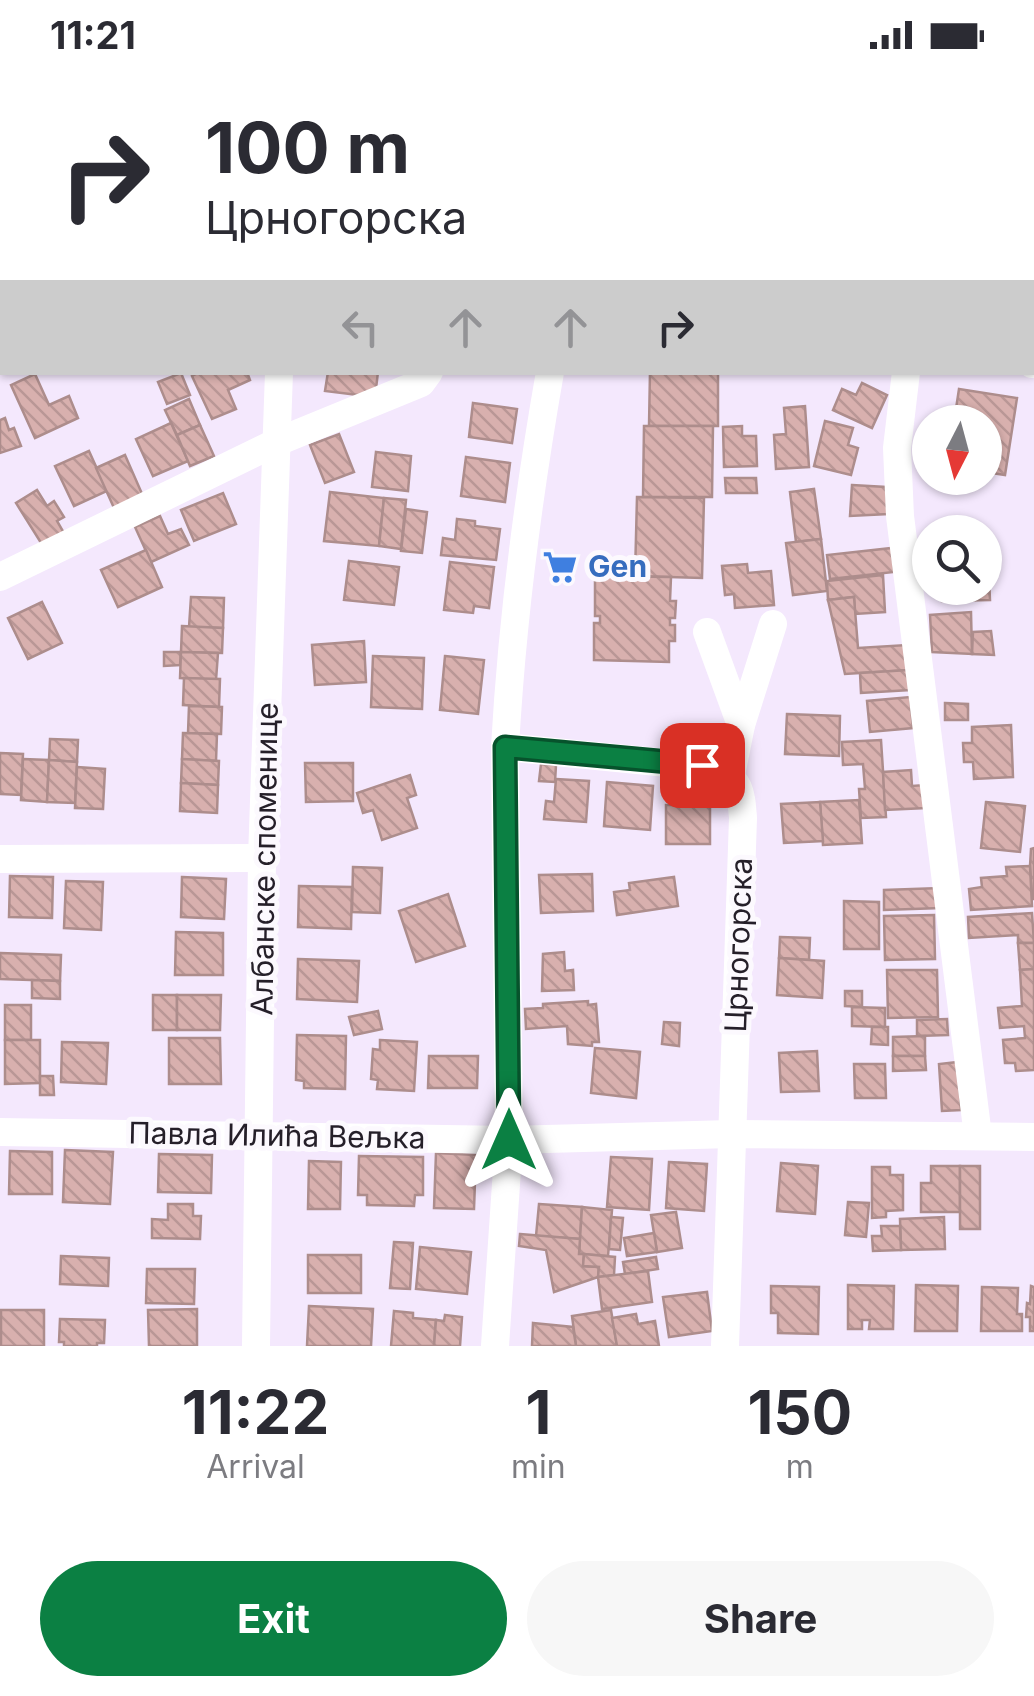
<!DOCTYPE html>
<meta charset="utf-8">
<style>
body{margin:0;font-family:Inter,sans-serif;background:#f7f7f7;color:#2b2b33;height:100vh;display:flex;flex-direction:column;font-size:38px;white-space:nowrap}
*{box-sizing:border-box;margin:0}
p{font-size:32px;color:#7c7c81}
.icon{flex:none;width:55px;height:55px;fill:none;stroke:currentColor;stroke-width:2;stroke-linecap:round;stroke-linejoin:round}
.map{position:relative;height:1276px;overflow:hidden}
.side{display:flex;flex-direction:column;background:#fff;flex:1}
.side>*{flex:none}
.guide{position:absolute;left:0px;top:0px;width:1035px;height:305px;box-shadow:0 2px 8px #0004;background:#fff;color:#2b2b33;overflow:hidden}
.needle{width:65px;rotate:186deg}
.tools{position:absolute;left:912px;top:335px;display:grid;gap:20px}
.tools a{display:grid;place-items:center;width:90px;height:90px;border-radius:50%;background:#fff;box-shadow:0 2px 8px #0004;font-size:50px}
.pin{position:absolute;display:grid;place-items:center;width:85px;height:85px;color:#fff;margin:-42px;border-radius:20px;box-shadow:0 5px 15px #0006}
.me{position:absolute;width:110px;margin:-55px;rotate:0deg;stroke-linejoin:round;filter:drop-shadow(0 0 8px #0008)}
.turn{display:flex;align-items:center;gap:35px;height:210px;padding:0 40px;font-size:45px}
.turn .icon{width:130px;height:130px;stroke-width:2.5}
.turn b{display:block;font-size:70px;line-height:85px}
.lanes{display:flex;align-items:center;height:95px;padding:0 40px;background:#0003;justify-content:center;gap:50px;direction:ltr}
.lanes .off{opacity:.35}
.eta{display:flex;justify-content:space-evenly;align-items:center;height:170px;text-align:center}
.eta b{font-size:60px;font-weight:700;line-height:70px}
.button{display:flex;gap:20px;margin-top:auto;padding:20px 40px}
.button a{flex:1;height:115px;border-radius:60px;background:#0b8043;color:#fff;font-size:40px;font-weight:700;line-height:115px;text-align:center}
.button a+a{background:#f7f7f7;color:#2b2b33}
.status{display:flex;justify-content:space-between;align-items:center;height:70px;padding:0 50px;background:#fff;direction:ltr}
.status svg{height:28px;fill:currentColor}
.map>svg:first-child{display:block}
.building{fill:url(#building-back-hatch);stroke:#ad8d8c;stroke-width:2.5}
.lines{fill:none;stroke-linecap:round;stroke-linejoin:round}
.minor{stroke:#fff;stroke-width:28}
.route-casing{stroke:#07532c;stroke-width:25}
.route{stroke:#0b8043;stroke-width:18}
.labels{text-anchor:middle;stroke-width:10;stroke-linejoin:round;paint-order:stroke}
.shop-label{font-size:30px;font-weight:bold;fill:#366cbe;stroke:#fcf9fe;text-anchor:start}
.street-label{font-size:30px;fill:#251f29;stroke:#fcf9fe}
</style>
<div class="status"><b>11:21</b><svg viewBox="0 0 49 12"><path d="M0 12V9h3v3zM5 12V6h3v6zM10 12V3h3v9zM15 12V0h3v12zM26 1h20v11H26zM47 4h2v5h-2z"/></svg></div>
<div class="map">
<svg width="1034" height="1276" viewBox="0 0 1034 1276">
<defs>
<pattern id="building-back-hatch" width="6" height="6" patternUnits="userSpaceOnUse" patternTransform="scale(2.5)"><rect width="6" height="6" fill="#d8b0ae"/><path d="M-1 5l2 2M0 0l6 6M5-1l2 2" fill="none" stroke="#b99796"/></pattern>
</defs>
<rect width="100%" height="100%" fill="#f4e8fd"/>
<g class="building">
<polygon points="2,50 2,120 0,118 0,54"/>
<polygon points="200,302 247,302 250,310 228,320 236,339 212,349 192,306"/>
<polygon points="328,302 378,302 375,327 325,321"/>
<polygon points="650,302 718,302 718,356 649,356"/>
<polygon points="181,303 190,325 167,334 158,312"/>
<polygon points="35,304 49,335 69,326 78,348 35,368 11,315"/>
<polygon points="862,313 887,325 872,358 833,340 842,319 856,325"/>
<polygon points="959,319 1017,328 1005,405 985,402 985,352 954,352"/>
<polygon points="189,329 200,355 177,365 165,340"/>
<polygon points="473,333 517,339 512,373 469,367"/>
<polygon points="805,336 809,397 776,399 774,365 786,364 784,338"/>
<polygon points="5,348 9,360 14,358 21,376 0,383 0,350"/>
<polygon points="825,351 853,358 848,375 858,378 851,405 814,396"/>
<polygon points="171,353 188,391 153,406 136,369"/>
<polygon points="200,355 214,386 190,396 177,365"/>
<polygon points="644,356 713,356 712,427 643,427"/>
<polygon points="742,356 742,366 756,366 757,396 724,397 723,357"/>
<polygon points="339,364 354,402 325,413 310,375"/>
<polygon points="89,381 107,421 74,436 55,396"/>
<polygon points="376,382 411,386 408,421 372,417"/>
<polygon points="125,385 143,426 114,438 96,398"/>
<polygon points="466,387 510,393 505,432 461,426"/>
<polygon points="725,408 756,408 757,423 726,423"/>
<polygon points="852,415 886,417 888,444 850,446"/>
<polygon points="814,419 821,469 796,472 790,422"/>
<polygon points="37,420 47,436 54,431 64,447 57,451 64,463 43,476 16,433"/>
<polygon points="330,422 384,428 379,476 324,471"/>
<polygon points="223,423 236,454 194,471 181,440"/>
<polygon points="637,427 704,428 702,508 635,506"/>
<polygon points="384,428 406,430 401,479 379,476"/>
<polygon points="406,439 427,442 422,483 401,481"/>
<polygon points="160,446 168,464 181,459 189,475 151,492 135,457"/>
<polygon points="457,449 475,451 475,456 500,459 496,490 441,485 443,468 455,470"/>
<polygon points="821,469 827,521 793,525 786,473"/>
<polygon points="892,478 894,502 830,509 827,485"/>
<polygon points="146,480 162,517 118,537 101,500"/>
<polygon points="349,491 399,497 394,535 344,530"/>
<polygon points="450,492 494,497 489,538 474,536 473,543 444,540"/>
<polygon points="747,494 748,503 771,501 774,535 735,538 734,524 725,525 722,496"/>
<polygon points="883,505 885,542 855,544 854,527 828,530 827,511"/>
<polygon points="595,506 671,507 670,531 676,531 675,548 670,548 670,555 675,555 675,571 669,571 669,592 594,590 594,553 600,553 600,546 595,546"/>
<polygon points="985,507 989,507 990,530 942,531 942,518 985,518"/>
<polygon points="191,527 224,528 223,558 189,557"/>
<polygon points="854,527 858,578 907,575 909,600 845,604 828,530"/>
<polygon points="42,532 62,573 28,589 8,548"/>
<polygon points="971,542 972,584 932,582 930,545"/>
<polygon points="182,556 223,558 222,583 181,582"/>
<polygon points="991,561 994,585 972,584 973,562"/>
<polygon points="364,571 366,612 315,615 312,575"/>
<polygon points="164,582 181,582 180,595 164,596"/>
<polygon points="181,582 218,583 216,610 180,608"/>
<polygon points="373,586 424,588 422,639 371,637"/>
<polygon points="445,586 484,590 478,644 440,640"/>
<polygon points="909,600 910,620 861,623 860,603"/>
<polygon points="184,608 220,609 219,637 183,635"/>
<polygon points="910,627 913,658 870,662 867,631"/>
<polygon points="945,633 968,634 968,650 945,650"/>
<polygon points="189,636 222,637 221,664 188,663"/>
<polygon points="787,644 840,646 839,686 785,684"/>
<polygon points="1011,655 1013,707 974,709 973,692 964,692 963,673 972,673 972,657"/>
<polygon points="183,663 217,664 216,691 182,689"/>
<polygon points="50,669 78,670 77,692 49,690"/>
<polygon points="881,670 886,747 861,748 859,719 865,719 863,694 843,695 842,672"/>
<polygon points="0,683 23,684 21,725 0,724"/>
<polygon points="23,689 49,690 47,732 21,730"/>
<polygon points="182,689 219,691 218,715 181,713"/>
<polygon points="49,690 77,692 75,733 47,732"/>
<polygon points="305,693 353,693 353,731 306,732"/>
<polygon points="541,694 556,695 555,712 539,711"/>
<polygon points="77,697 105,699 103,739 75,738"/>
<polygon points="911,700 912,716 925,715 926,738 885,740 883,702"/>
<polygon points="410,705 416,725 407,728 417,758 382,770 373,740 363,743 357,723"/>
<polygon points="556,709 589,711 586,752 544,749 546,731 554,732"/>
<polygon points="607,712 653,716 650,760 604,756"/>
<polygon points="181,713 218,715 217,743 180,741"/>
<polygon points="859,730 862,773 823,775 820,732"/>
<polygon points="820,732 823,771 784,773 781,734"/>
<polygon points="986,732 1025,736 1020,782 981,778"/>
<rect x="666" y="735" width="44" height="39"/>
<polygon points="1034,778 1034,829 1032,829 1030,796 1031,779"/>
<polygon points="1030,796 1032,836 971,840 969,819 982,817 981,808 1007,806 1006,797"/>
<polygon points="353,797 382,798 380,843 352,842"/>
<polygon points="592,804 593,841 541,843 539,805"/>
<polygon points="10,806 53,807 52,848 9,847"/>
<polygon points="182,807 226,809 224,849 181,847"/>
<polygon points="674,807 678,836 617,845 614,822 630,820 629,813"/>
<polygon points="66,811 103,812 101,860 64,858"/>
<polygon points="299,816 352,817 351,859 298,857"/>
<polygon points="940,818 941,838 884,840 884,820"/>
<polygon points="448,824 465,876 416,892 399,841"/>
<polygon points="844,831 879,832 879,879 844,879"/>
<polygon points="1032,843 1034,873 1018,873 1018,865 969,868 968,847"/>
<polygon points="934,845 935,889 885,890 884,846"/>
<polygon points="176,862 223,863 223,905 175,905"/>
<polygon points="780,867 810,868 809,890 779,888"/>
<polygon points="1018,873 1034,873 1034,899 1020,900"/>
<polygon points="564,882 565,901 573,900 574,920 542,921 543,884"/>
<polygon points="0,883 61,885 60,911 0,909"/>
<polygon points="779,888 824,891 822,928 777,925"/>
<polygon points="298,889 359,891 357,932 297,929"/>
<polygon points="1034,899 1034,1000 1016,1001 1015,993 1005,993 1003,970 1025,968 1024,956 1000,958 998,938 1022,936 1020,900"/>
<polygon points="887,900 937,900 938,947 888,948"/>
<polygon points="32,910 60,911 60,929 32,928"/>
<polygon points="845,921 862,921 862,937 845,936"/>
<rect x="153" y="925" width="24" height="35"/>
<polygon points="177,925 221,925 220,960 177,960"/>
<polygon points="588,931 588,935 596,934 599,972 592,972 592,976 568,974 567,956 526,959 525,939 543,938 543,934"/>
<rect x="5" y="935" width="26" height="35"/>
<polygon points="852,937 885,938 885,957 852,956"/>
<polygon points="378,941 382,959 354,965 349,947"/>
<polygon points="947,949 948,965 917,966 917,950"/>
<polygon points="664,952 680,953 679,976 662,974"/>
<polygon points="872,957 888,957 888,975 871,974"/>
<polygon points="297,965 346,966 345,1019 304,1018 304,1011 296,1010"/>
<polygon points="925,966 925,986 893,986 893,967"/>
<polygon points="169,968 220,968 221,1014 169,1014"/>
<polygon points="5,970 40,970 40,1013 5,1014"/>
<polygon points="380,970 417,972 414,1021 377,1019 378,1010 371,1009 373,979 380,980"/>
<polygon points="62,972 108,973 106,1014 61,1012"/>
<polygon points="595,978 640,982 636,1028 591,1023"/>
<polygon points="817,981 819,1021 781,1022 779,983"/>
<polygon points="429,986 478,986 477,1018 428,1018"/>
<polygon points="893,986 925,986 926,1000 893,1001"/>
<polygon points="958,992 961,1040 942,1041 939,994"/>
<polygon points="854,994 885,994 886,1028 855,1028"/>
<polygon points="40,1006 53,1006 54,1025 40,1025"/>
<polygon points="65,1080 113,1082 110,1134 63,1132"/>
<polygon points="10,1081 52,1082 52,1124 9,1124"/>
<polygon points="436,1083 476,1085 474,1139 434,1138"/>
<polygon points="159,1084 212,1085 211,1123 158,1122"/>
<polygon points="359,1086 423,1087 423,1125 415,1125 414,1136 367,1135 367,1125 358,1125"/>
<polygon points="611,1087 652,1089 649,1140 607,1137"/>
<polygon points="309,1091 341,1092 340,1139 308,1139"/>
<polygon points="669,1092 707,1094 704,1141 666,1138"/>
<polygon points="781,1093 818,1096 815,1144 777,1141"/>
<polygon points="931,1096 960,1096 960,1142 921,1142 921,1113 931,1113"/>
<rect x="960" y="1096" width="20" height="63"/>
<polygon points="872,1097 890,1097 890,1105 903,1105 903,1140 886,1141 886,1147 872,1148"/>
<polygon points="848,1132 869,1133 866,1167 845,1165"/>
<polygon points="168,1134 193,1134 193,1146 201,1146 200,1169 152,1168 152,1149 168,1150"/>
<polygon points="539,1134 582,1137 580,1169 536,1166"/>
<polygon points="582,1137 612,1140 608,1186 579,1184"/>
<polygon points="676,1142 682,1178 657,1182 651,1145"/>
<polygon points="611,1147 623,1148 620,1180 609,1179"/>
<polygon points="944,1147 945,1179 901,1180 900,1149"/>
<polygon points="881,1156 900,1156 901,1180 873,1181 872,1166 882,1166"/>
<polygon points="654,1163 657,1182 627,1186 624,1168"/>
<polygon points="520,1164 580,1169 579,1184 584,1184 583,1196 599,1197 598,1207 554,1222 546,1180 519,1176"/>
<polygon points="394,1172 413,1173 410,1219 390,1218"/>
<polygon points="420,1177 471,1182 467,1224 416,1219"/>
<polygon points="584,1184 615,1187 614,1205 598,1207 599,1197 583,1196"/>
<rect x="308" y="1185" width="53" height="38"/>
<polygon points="61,1186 109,1188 108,1216 60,1214"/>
<polygon points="656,1187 658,1199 625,1204 623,1192"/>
<polygon points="147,1199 195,1199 194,1234 146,1233"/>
<polygon points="648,1201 652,1232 602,1239 598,1207"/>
<polygon points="848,1215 894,1216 893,1259 869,1259 870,1250 862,1250 862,1259 848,1259"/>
<polygon points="916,1215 958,1216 957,1261 915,1261"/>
<polygon points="771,1216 819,1217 818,1264 778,1263 778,1243 771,1243"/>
<polygon points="1031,1216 1034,1217 1034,1261 1030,1261 1030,1247 1026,1247 1027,1233 1030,1234"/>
<polygon points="982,1217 1018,1218 1017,1244 1022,1244 1022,1261 981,1261"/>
<polygon points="707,1222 712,1261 669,1267 663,1227"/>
<polygon points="309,1236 373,1239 371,1276 307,1276"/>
<polygon points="197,1239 197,1276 149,1276 148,1240"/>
<rect x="1" y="1240" width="43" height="36"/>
<polygon points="611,1240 617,1276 576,1276 572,1246"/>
<polygon points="394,1241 413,1243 413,1248 436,1250 434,1276 391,1276"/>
<polygon points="636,1244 638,1254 655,1251 659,1276 617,1276 612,1248"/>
<polygon points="445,1245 462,1247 460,1276 434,1276 436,1250 444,1251"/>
<polygon points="60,1249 105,1250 104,1273 97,1273 97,1276 64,1276 64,1272 59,1272"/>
<polygon points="533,1253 573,1257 576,1276 532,1276"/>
</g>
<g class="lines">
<g class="minor">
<polyline points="352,0 383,2"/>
<polyline points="292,2 292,0"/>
<polyline points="1032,159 1034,159"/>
<polyline points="0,265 2,264"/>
<polyline points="1032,294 1034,294"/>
<polyline points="906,302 897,378 900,446 978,1066"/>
<polyline points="0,507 277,372 421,313 429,302"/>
<polyline points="707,562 741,655"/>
<path d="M505 677 718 698C741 712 741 723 743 748L725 1276"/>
<polyline points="731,705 741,655 773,554"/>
<polyline points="0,789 262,788"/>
<polyline points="0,1062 509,1070 732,1064 1034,1067"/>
<polyline points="256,1276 262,788 279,302"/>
<path d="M495 1276 509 1070 505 677C512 551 528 427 550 302"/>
</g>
</g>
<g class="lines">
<g class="route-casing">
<polyline id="route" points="509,1070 505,677 702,695"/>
</g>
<use href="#route" class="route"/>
</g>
<defs>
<g id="supermarket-bare" transform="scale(2.7)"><path d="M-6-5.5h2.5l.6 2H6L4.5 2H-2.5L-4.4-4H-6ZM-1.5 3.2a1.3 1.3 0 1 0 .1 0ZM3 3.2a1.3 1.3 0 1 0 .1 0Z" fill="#3f7fe0" stroke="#fcf9fe" stroke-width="2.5" paint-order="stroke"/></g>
</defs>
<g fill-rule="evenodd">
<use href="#supermarket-bare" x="560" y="497"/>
</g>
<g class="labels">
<g class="shop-label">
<text x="588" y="507">Gen</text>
</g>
<g class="street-label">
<text transform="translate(265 789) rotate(-89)" y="10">Албанске споменице</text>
<text transform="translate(739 875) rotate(-88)" y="10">Црногорска</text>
<text transform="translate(277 1066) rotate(1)" y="10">Павла Илића Вељка</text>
</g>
</g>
</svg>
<div class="tools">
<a><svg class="needle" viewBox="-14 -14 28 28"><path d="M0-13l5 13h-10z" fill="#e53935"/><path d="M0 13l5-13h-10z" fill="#7c7c81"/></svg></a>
<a><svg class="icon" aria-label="search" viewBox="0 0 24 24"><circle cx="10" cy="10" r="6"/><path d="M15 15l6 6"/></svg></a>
</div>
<div class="pin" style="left:702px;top:695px;background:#d93025"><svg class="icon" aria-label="arrive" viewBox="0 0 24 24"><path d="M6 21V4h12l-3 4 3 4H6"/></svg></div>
<svg class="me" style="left:509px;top:1070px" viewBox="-20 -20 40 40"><path d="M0-17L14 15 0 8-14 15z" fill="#0b8043" stroke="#fff" stroke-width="4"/></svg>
<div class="guide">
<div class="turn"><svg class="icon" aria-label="right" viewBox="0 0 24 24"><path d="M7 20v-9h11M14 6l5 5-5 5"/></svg><div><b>100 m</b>Црногорска</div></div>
<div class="lanes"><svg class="icon off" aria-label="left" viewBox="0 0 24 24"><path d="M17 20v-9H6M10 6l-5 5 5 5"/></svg><svg class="icon off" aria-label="ahead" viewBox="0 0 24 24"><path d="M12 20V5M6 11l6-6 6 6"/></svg><svg class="icon off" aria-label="ahead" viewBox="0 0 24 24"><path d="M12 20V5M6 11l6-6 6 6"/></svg><svg class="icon" aria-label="right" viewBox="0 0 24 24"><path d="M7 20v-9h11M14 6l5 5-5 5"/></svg></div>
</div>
</div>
<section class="side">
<div class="eta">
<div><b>11:22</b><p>Arrival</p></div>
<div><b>1</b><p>min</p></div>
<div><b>150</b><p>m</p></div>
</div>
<div class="button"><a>Exit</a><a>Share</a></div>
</section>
